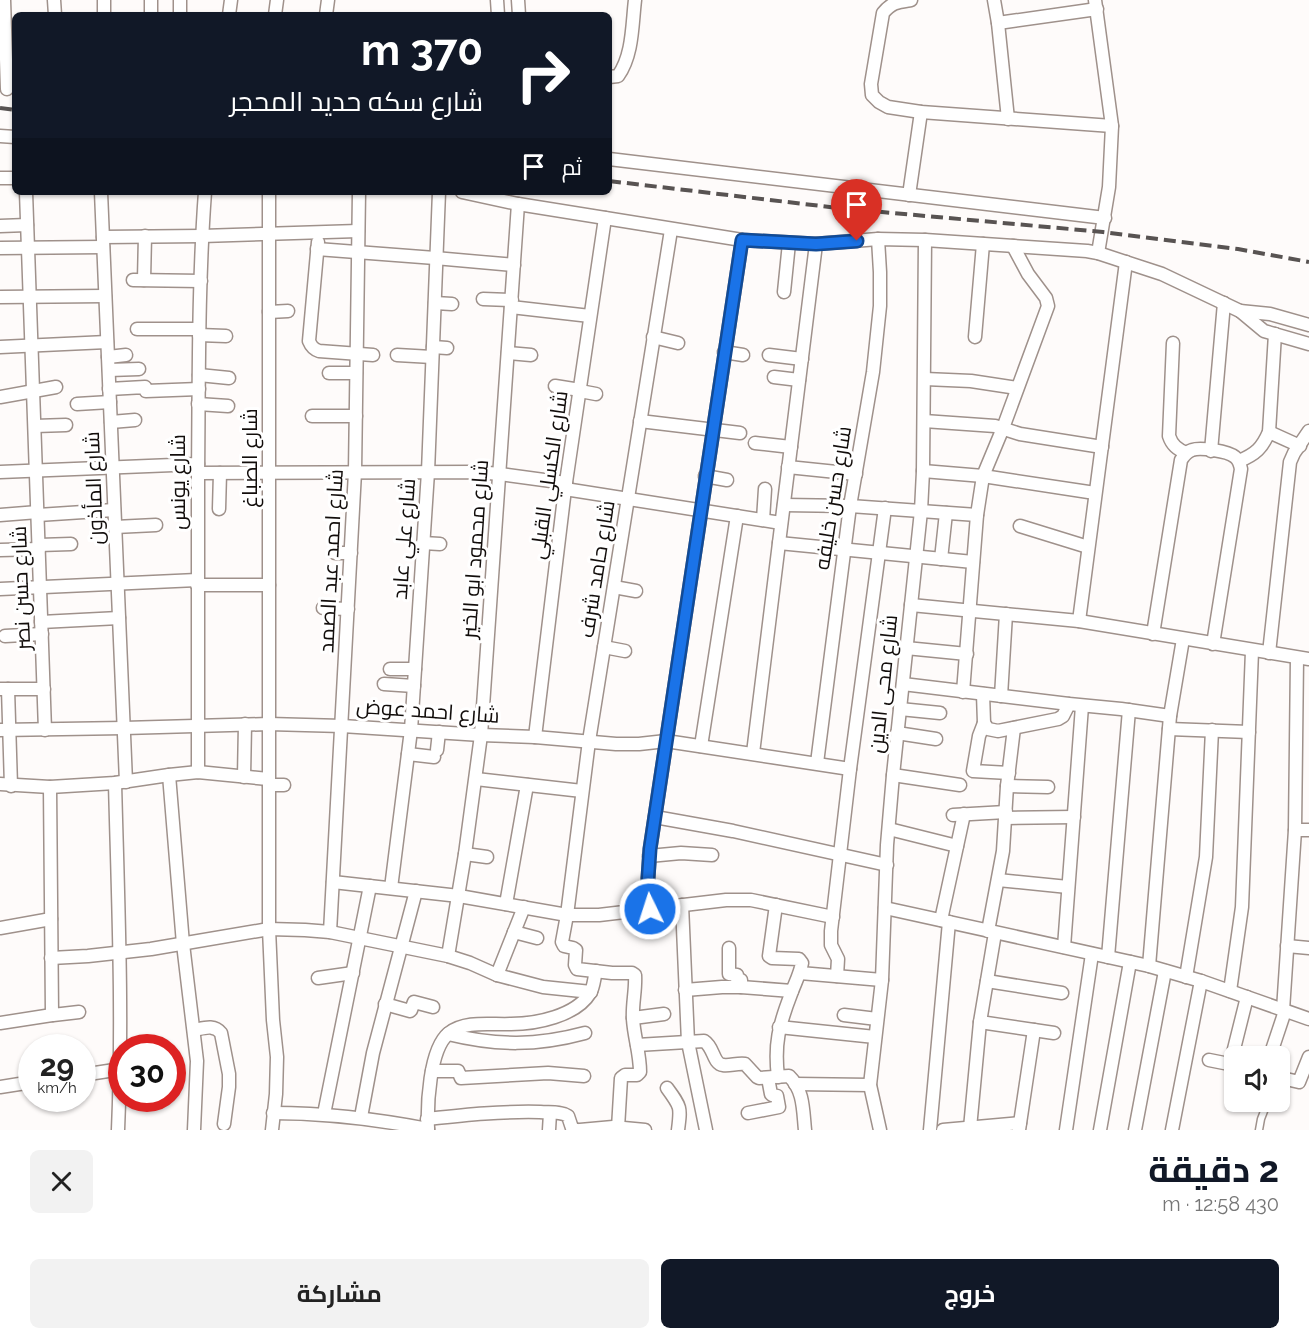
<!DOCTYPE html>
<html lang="ar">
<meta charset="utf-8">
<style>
body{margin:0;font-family:Raleway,Cairo,sans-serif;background:#f2f2f2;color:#222;direction:rtl;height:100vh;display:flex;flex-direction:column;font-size:22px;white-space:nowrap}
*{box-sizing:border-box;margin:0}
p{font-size:20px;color:#767676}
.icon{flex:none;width:33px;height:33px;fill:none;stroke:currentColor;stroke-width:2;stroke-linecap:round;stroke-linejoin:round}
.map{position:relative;height:1130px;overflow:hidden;direction:ltr}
.panel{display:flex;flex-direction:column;background:#fff;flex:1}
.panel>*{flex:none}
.banner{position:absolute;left:12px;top:12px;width:600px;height:183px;border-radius:9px;box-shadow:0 2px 4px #0004;direction:rtl;background:#111827;color:#fff;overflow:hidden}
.controls{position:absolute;left:1224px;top:1046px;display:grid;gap:12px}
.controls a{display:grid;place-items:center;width:66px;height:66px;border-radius:9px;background:#fff;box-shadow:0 2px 4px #0004;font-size:30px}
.speed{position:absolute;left:18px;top:1034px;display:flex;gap:12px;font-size:30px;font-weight:700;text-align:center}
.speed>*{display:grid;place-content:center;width:78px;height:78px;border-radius:50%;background:#fff;box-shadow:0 2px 4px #0004;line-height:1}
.speed small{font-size:15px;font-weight:400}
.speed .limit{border:9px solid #d22;background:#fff;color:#111}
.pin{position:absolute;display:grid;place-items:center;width:51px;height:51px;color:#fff;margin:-62px -26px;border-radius:50% 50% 50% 0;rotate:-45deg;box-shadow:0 0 6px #0007}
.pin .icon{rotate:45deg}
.me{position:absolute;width:66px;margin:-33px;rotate:356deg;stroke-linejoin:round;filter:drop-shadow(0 0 4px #0008)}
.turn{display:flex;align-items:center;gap:21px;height:126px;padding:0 30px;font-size:27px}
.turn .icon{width:78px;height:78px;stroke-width:2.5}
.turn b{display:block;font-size:42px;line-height:51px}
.then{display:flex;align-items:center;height:57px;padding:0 30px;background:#0003;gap:12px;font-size:22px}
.round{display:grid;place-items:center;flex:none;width:63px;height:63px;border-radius:9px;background:#f2f2f2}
.head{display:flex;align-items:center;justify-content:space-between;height:102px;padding:0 30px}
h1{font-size:36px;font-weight:700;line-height:45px;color:#111827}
.primary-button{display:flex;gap:12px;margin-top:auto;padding:12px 30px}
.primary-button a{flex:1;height:69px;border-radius:9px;background:#111827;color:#fff;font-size:24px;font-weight:700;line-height:69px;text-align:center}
.primary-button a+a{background:#f2f2f2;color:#222}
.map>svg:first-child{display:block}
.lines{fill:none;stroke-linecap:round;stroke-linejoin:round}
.lane-casing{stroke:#9f918b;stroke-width:9}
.street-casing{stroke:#9f918b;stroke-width:15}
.lane{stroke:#fff;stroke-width:6}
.street{stroke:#fff;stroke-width:12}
.rail{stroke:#585352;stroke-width:4;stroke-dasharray:12 6;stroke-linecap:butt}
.route-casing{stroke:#114b97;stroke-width:15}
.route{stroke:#1a73e8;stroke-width:10}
.labels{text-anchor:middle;stroke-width:6;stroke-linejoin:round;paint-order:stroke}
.street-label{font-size:21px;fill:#120d0b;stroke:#fff}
</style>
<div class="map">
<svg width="1309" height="1130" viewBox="0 0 1309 1130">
<rect width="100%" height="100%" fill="#fefbfa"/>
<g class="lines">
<g class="lane-casing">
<polyline id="lane" points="1259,1130 1261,1119 1266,1106"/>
</g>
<g class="street-casing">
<g id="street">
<polyline points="4,0 7,89"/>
<polyline points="54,0 55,15"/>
<polyline points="104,0 104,15"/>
<polyline points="151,0 151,15"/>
<polyline points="180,0 180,15"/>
<polyline points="497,0 498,15"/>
<polyline points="518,0 519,15"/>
<path d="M911 0C898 2 892 2 883 13L871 84 872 95 879 102 888 107 921 112 1112 126"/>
<polyline points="994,0 998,23 1008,119"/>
<polyline points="1095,0 1112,126 1109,187 1098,253"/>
<polyline points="229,15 231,0"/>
<polyline points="275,15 277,0"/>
<polyline points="326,15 328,0"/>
<polyline points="998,23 1097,9"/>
<path d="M609 77 618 76C633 55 632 25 635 0"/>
<polyline points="0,136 15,137"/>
<polyline points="609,159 1105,218"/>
<polyline points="0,178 15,178"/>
<polyline points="26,192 45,730"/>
<polyline points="101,192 126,782"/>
<polyline points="269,192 269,929 273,1020 277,1057 276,1094 272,1130"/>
<polyline points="462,192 518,204 742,240 816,244 878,239 925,240 1087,251 1098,253 1162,274 1240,311 1264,331 1309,344"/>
<polyline points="909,195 921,112"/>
<polyline points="0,226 27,225"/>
<polyline points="103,237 202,236 358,231"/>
<path d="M318 242 309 341C311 346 313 349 319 351L373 355"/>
<polyline points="0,248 103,247"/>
<polyline points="317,249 435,258 514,265"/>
<polyline points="133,280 201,281"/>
<polyline points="144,280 145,236"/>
<polyline points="784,292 789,243"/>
<polyline points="0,297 105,296"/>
<polyline points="483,299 512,300"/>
<polyline points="435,303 452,304"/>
<polyline points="511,307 590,316"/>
<polyline points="1240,311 1270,314 1309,325"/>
<polyline points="269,312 288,311"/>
<polyline points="137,329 199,329"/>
<polyline points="199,335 226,336"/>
<polyline points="653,337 678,343"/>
<polyline points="975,337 983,244"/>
<path d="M1173 343 1169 436C1172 445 1177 449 1186 453"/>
<polyline points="0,347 107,342"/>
<polyline points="433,347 447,348"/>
<polyline points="724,352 743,355"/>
<polyline points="508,353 531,355"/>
<polyline points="397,355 432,357"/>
<polyline points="769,355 802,359"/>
<polyline points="108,357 126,355"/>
<polyline points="109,370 139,369"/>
<polyline points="329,373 356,373"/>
<polyline points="199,375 229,378"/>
<polyline points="774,377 799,380"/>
<polyline points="925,379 971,381 1017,388"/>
<polyline points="555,386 580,390"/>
<polyline points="109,389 145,387 146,391 199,389"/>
<polyline points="580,391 596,394"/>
<polyline points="0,397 56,387"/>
<polyline points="77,404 110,402"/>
<polyline points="198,404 228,406"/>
<polyline points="312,416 356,416"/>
<polyline points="640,421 740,433"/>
<polyline points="924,421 995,426 1020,434 1102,447"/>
<polyline points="111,422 135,420"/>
<polyline points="35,426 66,425"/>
<polyline points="1269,432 1300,446"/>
<polyline points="755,443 791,447"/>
<polyline points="1211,451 1224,303"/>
<path d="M1239 461C1256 454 1262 448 1269 432L1275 334"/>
<polyline points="788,467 856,474"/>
<polyline points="923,471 983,476 1095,493"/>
<polyline points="0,472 198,464"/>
<polyline points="198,473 477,472 500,474 566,483"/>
<polyline points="705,476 727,480"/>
<polyline points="565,489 781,523"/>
<polyline points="784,505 850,506 977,515"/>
<polyline points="219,509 220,473"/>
<polyline points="0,515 38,512"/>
<polyline points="38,515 114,510"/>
<polyline points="763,520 765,489"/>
<polyline points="1020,526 1088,547"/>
<polyline points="115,527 156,525"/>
<polyline points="423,543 440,544"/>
<polyline points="779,543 973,562"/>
<polyline points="39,545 71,544"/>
<polyline points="0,550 39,549"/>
<polyline points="335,553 351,553"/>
<polyline points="941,559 946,513"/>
<polyline points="197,585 269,585"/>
<polyline points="614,587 636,591"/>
<polyline points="0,589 197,580"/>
<polyline points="911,605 1079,621 1309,659"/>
<polyline points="323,608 348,609"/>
<polyline points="1079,621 1126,262"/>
<polyline points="41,622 119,618"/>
<path d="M1153 634 1181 460C1184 456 1186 452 1192 450 1200 447 1228 451 1235 457 1239 460 1240 464 1241 469L1213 644"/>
<polyline points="5,636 42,634"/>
<polyline points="604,647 625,651"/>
<polyline points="906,648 967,654"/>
<polyline points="1269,653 1290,462 1294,453 1309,431"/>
<polyline points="390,669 415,669"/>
<polyline points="384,684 414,686"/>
<polyline points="903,684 1069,704 1121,709 1170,716"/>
<polyline points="0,689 44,689"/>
<polyline points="8,689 11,786"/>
<polyline points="963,692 977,515 983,476 1003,428 1048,306 1046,298 1028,274 1013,246"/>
<polyline points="983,694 984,723 988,729 998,731 1058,719 1063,716 1069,704"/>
<polyline points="1001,696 1006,614"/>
<polyline points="900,709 940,713"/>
<polyline points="984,723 979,736 973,771 1009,773"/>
<polyline points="1169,729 1249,732"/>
<polyline points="0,730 124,728 269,724 342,726 481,735 535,737 616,744 639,744 666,741 850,769"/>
<polyline points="897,733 936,739"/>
<polyline points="535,737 565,489 605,218"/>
<polyline points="701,746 737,516"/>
<polyline points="437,750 439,732"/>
<polyline points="753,753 816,244"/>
<polyline points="408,754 434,757"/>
<polyline points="817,763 850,506 873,372 880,306 880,272 878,239"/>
<path d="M198 772C198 673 198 574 198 475 199 381 198 286 205 192"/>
<polyline points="169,775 183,944 197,1061 194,1130"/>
<polyline points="893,775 960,785"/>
<polyline points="244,777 245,724"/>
<polyline points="476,779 582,791"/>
<path d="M115 783C118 899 123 1014 118 1130"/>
<polyline points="0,784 50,787 115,783 169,775 198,772 268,779"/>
<polyline points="269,785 284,785"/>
<polyline points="1007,786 1048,787"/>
<polyline points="50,787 52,1014 53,1015 79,1012"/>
<polyline points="953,815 1006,812"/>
<polyline points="655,817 733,831 887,865"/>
<polyline points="1005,818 1074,817"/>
<polyline points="889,829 957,846"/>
<polyline points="1295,830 1309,830"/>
<polyline points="465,854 487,857"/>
<polyline points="649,856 681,853 712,855"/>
<polyline points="998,880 1068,887"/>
<polyline points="333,882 459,896 567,915 599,915 726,900 751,900 833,917"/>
<polyline points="391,888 411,730 428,472 439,192"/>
<polyline points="506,904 527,785"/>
<polyline points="682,905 688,1042 706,1130"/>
<path d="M776 905 769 956 772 958 799 959 802 963C800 974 795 983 791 994 779 1025 774 1044 778 1077"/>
<polyline points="885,908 1149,966 1201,981 1309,1019"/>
<polyline points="649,909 648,878 650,849 742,240"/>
<polyline points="941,920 964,814"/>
<polyline points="0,928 51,919"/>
<polyline points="988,931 1003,851 1007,786 1014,728"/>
<polyline points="330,932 355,472 359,192"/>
<polyline points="514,932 537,938"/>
<polyline points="1287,946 1309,948"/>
<polyline points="1064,947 1082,706"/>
<polyline points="729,948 729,974 737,975 737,980 741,980 741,987"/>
<polyline points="448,956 465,854 481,735 518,204"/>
<polyline points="1108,957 1129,710"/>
<polyline points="51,958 88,956 151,949 269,929 305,930 330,932 448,956 470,963 497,975 543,987 591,992"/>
<polyline points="1149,966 1170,716 1183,639"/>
<polyline points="800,973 882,980"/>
<polyline points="497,975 524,907"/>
<polyline points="837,976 838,959 831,945 831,931 850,769 885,508"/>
<polyline points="1186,977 1206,857 1212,730"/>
<polyline points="318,978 353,973"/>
<polyline points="987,981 1062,993"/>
<polyline points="685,990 722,987 741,987 792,991"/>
<polyline points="1230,991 1242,907 1252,651"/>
<polyline points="385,1004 410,1011 411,1010 414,1002 433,1007"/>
<polyline points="1283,1010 1295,830 1297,658"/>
<polyline points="844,1015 877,1019"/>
<polyline points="633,1018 664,1014"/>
<polyline points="980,1022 1054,1033"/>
<polyline points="0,1023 52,1015"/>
<polyline points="779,1027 875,1037"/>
<path d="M194 1030C204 1028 214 1024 221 1033L229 1074V1087L224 1124"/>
<path d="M448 1034C497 1046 537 1046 585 1033"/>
<path d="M637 1045 704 1041C714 1047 713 1064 723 1065 730 1066 737 1063 745 1064L757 1077 759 1078 789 1076C804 1090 803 1111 805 1130"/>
<polyline points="1233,1053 1247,997"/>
<polyline points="1270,1056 1285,1011"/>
<polyline points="1209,1060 1234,1065"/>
<polyline points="432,1071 458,1071 461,1078 548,1073 584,1076"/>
<polyline points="82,1075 121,1069"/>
<polyline points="1286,1079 1299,1082 1309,1057"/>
<polyline points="795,1084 870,1085"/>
<polyline points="0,1087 32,1082"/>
<path d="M667 1088C681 1107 681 1107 678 1130"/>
<path d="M273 1113C326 1113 376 1119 428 1129"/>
<polyline points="748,1113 779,1107 777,1096 772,1095 771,1094 768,1078"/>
<polyline points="324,1114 370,886"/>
<polyline points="361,1117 373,1053 416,891"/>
<path d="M427 1119C465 1115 502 1111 540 1112 549 1113 560 1111 568 1116L572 1128 577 1130"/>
<path d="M618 1128 621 1078 625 1075H637L640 1072C640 1053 634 1037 633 1019 632 1004 636 990 635 975L632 973H612L577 969 575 965 576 950 573 948 564 946 562 942 567 915 589 741 671 230"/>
<polyline points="970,1128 980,1022 995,933"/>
<path d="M428 1130C427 1106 429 1049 449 1033 466 1020 491 1025 511 1024 536 1024 576 1016 590 993 594 987 594 978 596 971"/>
<polyline points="549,1130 550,1113"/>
<polyline points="580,1130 613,1127 645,1130"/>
<polyline points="880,1130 870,1085 882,980 887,845 893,775 921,511 923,471 925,240"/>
<polyline points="930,1130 949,922"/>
<polyline points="943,1130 1020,1123"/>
<polyline points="1019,1130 1034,1030"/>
<polyline points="1066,1130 1092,954"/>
<polyline points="1100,1130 1130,962"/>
<polyline points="1135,1130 1165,971"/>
<polyline points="1172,1130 1201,981"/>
</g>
</g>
<use href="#lane" class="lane"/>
<use href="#street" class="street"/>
<g class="rail">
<polyline points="0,108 15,110"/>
<polyline points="609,181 838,208 1103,232 1238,249 1309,262"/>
</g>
</g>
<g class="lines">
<g class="route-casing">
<polyline id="route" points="650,909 648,878 650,849 742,240 816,244 857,241"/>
</g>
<use href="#route" class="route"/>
</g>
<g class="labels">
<g class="street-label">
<text transform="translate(250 458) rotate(-90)" y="7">شارع الصباغ</text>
<text transform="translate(549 475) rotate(-82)" y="7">شارع الكسلي القبلي</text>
<text transform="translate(178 482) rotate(-90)" y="7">شارع يونس</text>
<text transform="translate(94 488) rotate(-92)" y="7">شارع المأذون</text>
<text transform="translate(833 498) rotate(-81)" y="7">شارع حسن خليفه</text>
<text transform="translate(404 539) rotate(-86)" y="7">شارع علي عابد</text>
<text transform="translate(475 549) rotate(-86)" y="7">شارع محمود ابو الخير</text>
<text transform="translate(331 561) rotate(-87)" y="7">شارع احمد عبد الصمد</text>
<text transform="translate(597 569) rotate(-81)" y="7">شارع حامد شرف</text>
<text transform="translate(21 588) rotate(-92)" y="7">شارع حسن نصر</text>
<text transform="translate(883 684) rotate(-84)" y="7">شارع محى الدين</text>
<text transform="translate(428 711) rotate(4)" y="7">شارع احمد عوض</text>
</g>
</g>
</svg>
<div class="controls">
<a><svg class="icon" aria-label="sound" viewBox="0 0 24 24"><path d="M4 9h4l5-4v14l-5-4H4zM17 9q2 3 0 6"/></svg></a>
</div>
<div class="speed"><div>29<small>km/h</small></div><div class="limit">30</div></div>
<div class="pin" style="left:857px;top:241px;background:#d93025"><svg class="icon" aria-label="arrive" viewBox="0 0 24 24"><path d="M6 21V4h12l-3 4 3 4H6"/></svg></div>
<svg class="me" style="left:650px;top:909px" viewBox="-20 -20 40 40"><circle r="17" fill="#1a73e8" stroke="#fff" stroke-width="3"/><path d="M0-11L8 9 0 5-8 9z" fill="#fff"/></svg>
<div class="banner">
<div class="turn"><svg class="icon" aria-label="right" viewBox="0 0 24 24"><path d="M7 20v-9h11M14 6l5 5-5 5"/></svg><div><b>370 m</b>شارع سكه حديد المحجر</div></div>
<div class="then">ثم<svg class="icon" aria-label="arrive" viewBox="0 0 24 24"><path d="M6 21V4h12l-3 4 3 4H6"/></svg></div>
</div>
</div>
<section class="panel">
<div class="head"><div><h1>2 دقيقة</h1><p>430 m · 12:58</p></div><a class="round"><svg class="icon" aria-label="close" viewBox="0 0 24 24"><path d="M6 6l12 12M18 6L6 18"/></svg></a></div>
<div class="primary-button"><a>خروج</a><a>مشاركة</a></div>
</section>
